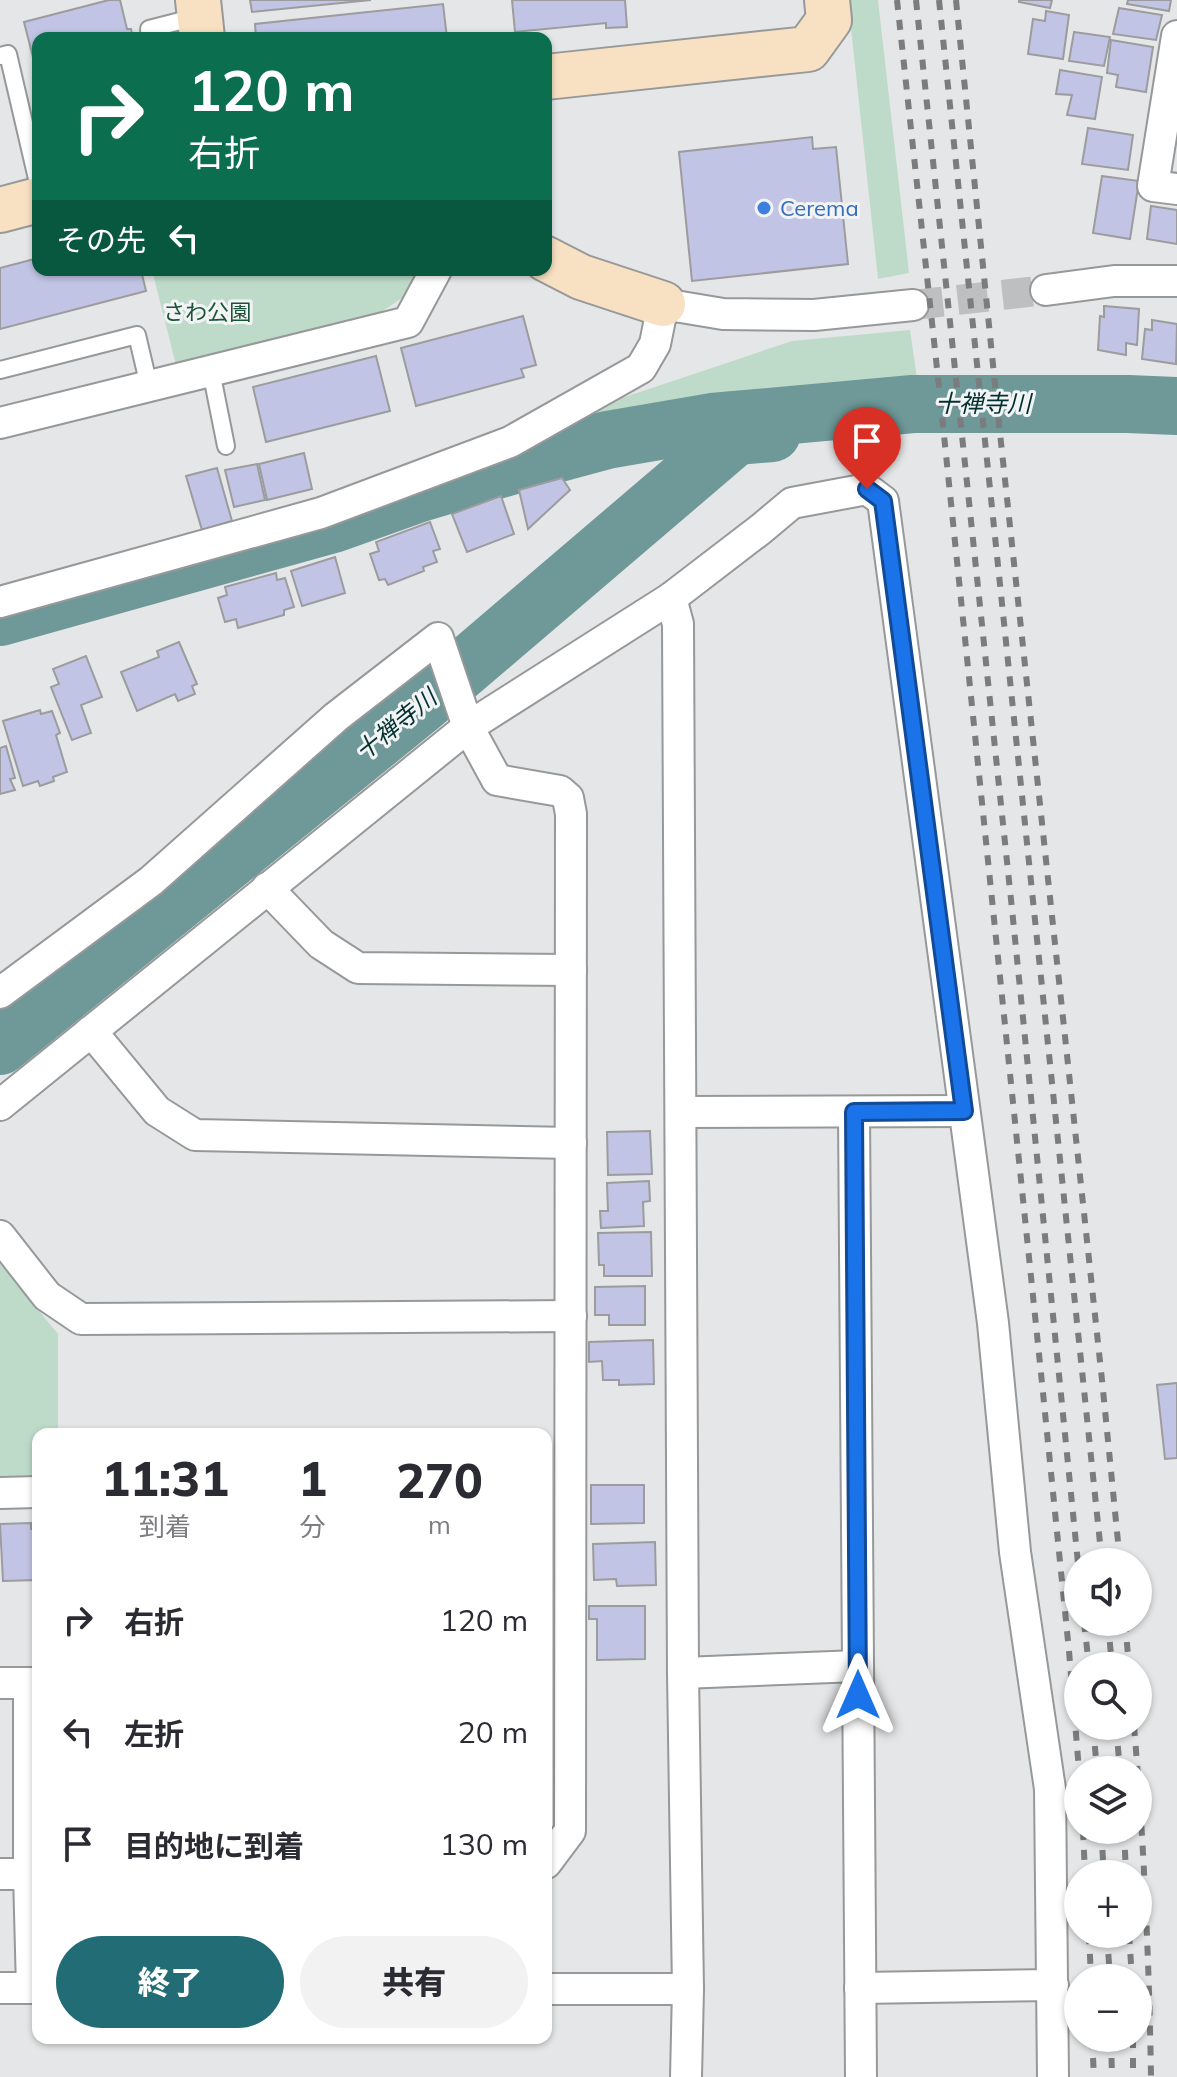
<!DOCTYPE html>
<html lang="ja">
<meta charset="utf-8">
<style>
body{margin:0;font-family:Mulish,"Noto Sans JP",sans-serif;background:#f2f2f3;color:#2b2b33;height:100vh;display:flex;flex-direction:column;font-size:30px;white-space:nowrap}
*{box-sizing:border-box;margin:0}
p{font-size:26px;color:#7c7c81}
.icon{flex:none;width:44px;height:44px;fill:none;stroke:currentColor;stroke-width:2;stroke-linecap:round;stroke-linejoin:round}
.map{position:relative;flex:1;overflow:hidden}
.details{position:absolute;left:32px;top:1428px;width:520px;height:616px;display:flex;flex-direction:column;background:#fff;border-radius:16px;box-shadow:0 2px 6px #0004}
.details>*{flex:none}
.top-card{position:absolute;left:32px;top:32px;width:520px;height:244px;border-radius:16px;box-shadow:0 2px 6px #0004;background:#0b6e4f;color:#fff;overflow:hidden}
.controls{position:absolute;left:1064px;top:1548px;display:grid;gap:16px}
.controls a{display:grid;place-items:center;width:88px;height:88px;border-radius:50%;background:#fff;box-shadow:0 2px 6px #0004;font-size:40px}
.pin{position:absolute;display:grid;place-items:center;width:68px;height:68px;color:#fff;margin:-82px -34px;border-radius:50% 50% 50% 0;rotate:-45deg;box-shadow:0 0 8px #0007}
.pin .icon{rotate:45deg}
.me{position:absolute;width:88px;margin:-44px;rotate:0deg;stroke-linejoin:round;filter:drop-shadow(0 0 6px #0008)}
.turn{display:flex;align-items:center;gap:28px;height:168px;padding:0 24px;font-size:36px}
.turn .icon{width:104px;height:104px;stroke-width:2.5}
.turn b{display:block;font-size:56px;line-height:68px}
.then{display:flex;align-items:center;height:76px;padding:0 24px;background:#0003;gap:16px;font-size:30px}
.eta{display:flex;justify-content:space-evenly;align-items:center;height:136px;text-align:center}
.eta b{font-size:48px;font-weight:800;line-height:56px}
.button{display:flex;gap:16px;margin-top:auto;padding:16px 24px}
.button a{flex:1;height:92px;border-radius:48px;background:#226c75;color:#fff;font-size:32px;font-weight:800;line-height:92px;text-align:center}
.button a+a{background:#f2f2f3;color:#2b2b33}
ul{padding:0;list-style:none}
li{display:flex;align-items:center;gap:24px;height:112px;padding:0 24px}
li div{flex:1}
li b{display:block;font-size:30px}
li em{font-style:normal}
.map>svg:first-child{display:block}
.green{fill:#bedbc9}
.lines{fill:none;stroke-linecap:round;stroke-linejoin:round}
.river{stroke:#6e9998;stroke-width:58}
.building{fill:#c2c4e5;stroke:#9c9c9e;stroke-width:2}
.street-tunnel{stroke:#bebfc0;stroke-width:30;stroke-dasharray:30 15;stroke-linecap:butt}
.lane-casing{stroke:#979899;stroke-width:20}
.street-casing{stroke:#979899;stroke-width:34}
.secondary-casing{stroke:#979899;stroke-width:48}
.lane{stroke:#fff;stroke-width:16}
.street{stroke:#fff;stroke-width:30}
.secondary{stroke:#f8e0c2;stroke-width:44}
.rail{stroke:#7b7c7d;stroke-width:6;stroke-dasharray:10 10;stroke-linecap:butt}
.route-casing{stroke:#114b97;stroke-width:20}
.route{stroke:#1a73e8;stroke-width:14}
.shop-dot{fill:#3f7fe0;stroke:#f2f3f4;stroke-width:3}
.labels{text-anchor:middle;stroke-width:6;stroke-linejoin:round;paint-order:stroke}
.shop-label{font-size:22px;fill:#366cbe;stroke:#f2f3f4;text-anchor:start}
.park-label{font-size:22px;fill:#1a5438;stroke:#f2f3f4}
.water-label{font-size:24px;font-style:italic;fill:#033131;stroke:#f2f3f4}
</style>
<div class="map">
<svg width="1177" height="2077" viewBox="0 0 1177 2077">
<rect width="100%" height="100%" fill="#e5e6e7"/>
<g class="green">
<polygon points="848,0 878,0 909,273 878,279"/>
<polygon points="152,270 418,270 411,292 378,314 176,365"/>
<polygon points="910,330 917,378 649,406 582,422 580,412 792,341"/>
<polygon points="0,1264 58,1334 58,1434 38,1434 38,1482 0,1482"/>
</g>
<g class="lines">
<g class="river">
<polyline points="0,617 336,523 420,493 507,467 607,440 712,422 913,404 1128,404 1177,406"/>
<polyline points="0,1046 422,704 736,436 772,433"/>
</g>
</g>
<g class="building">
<polygon points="109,0 120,0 127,29 131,29 133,38 38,38 38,69 36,69 24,22"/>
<polygon points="250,0 371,0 252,12"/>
<polygon points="512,0 625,0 627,27 606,28 606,23 515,32"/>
<polygon points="1019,0 1052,0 1050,8 1019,2"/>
<polygon points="1128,0 1171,0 1169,11 1127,4"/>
<polygon points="443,4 447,38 256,38 255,24"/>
<polygon points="1119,8 1162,15 1156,40 1113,34"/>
<polygon points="1046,11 1069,15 1063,59 1028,54 1033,19 1045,21"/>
<polygon points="1074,32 1110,37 1104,66 1069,61"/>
<polygon points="1111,40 1153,47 1146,92 1116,87 1118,75 1107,73"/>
<polygon points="1060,70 1102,77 1095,119 1067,115 1072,95 1056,94"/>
<polygon points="1088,128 1133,135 1128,170 1082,164"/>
<polygon points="812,137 813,149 836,147 848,264 692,281 679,152"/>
<polygon points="1102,176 1139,181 1130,239 1093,233"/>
<polygon points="1151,206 1177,210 1177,244 1147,239"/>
<polygon points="38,258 38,270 141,270 146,291 0,329 0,268"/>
<polygon points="1104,306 1139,309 1137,345 1126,343 1126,355 1098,350 1100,316 1104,317"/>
<polygon points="523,316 536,365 521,369 524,377 416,406 401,348"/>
<polygon points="1152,320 1177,324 1176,364 1142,359 1145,329 1152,330"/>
<polygon points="376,356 390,411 266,442 253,387"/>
<polygon points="304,453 312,489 267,500 259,464"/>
<polygon points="257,464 265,500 234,507 225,470"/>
<polygon points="217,468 232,521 202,530 186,476"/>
<polygon points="562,478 570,490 528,529 519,490"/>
<polygon points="501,496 514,534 467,552 452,514"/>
<polygon points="430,522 440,549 433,551 437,562 423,567 424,571 388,585 385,579 379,580 370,554 379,551 376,542"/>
<polygon points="335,557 345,593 302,606 291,571"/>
<polygon points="276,573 277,580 285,578 294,607 284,610 284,615 238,628 236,619 225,622 218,598 227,595 225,587"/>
<polygon points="179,642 197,684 192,686 195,694 178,701 175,694 137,711 121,672 159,657 157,651"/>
<polygon points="86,656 102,697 81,705 91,733 72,740 51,687 59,684 53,669"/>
<polygon points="40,710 41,714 52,711 60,733 56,735 67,772 53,777 54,781 40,786 38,781 23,786 3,721"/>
<polygon points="6,746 15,778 10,779 15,790 0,794 0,748"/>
<polygon points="650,1131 652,1174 608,1175 607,1132"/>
<polygon points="649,1181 650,1201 643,1202 644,1226 601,1228 600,1211 608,1211 607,1183"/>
<polygon points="651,1232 652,1276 604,1276 604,1265 599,1265 598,1233"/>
<polygon points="645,1286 645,1325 609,1325 609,1315 595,1315 595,1287"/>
<polygon points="653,1340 654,1384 619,1385 619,1380 603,1380 602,1361 589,1362 589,1342"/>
<polygon points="1177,1383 1177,1458 1165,1459 1157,1385"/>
<polygon points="591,1485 644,1485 644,1523 591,1524"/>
<polygon points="31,1523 31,1529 38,1529 38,1580 3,1581 0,1524"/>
<polygon points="655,1542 656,1585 617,1586 616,1579 594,1580 593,1544"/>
<polygon points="589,1606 645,1606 645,1659 597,1660 597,1619 589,1619"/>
<polygon points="546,1794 550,1794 551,1837 546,1837"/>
</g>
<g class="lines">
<polyline class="street-tunnel" points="913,305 1046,290"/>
<g class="lane-casing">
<g id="lane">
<polyline points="150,38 149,29 196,17"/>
<polyline points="0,56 8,54 38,183"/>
<polyline points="0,370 137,335 149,386"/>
<polyline points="211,371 226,446"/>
</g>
</g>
<g class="street-casing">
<g id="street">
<polyline points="1177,36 1153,186 1177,189"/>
<polyline points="1046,290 1114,281 1177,281"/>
<polyline points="0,423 408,322 436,270"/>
<polyline points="671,598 678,624 683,1673 688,1989 686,2077"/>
<polyline points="0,602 321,513 510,442 641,368 655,344 663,304 723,314 814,315 913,305"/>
<polyline points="267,888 321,944 358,968 571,970"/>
<polyline points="0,993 151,881 336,717 438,638 468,727 497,780 560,791 568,798 571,814 570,1831 546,1863"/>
<polyline points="91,1031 157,1111 195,1135 571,1143"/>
<polyline points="0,1105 468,727 671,598 761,529 792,503 867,489 883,501 993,1323 1015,1552 1050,1789 1053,2077"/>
<polyline points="681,1112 964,1111"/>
<polyline points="854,1112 861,2077"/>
<polyline points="0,1236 47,1296 81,1319 571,1316"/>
<polyline points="0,1493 38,1492"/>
<polyline points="683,1673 858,1666"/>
<polyline points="0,1683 38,1683"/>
<polyline points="29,1683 29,1874 32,1988"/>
<polyline points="0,1874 38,1874"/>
<polyline points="0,1988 38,1988"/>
<polyline points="860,1988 1053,1985"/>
<polyline points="546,1989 688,1989"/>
</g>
</g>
<g class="secondary-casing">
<g id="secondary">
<polyline points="198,0 202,38"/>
<polyline points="546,77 808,49 829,20 827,0"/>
<polyline points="0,210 38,200"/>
<polyline points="546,259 581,277 663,304"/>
</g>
</g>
<use href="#lane" class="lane"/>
<use href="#street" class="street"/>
<use href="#secondary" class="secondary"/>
<g class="rail">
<polyline points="897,0 939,387 1042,1383 1069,1651 1079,1770"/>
<polyline points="916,0 1012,909 1078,1563"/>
<polyline points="939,0 1102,1562"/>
<polyline points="956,0 999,424 1102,1380 1120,1562"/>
<polyline points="1084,1622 1089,1666"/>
<polyline points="1108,1622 1112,1666"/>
<polyline points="1125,1622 1129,1666"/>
<polyline points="1093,1726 1097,1770"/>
<polyline points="1116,1726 1120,1770"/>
<path d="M1134 1726C1144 1843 1149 1960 1151 2077"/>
<polyline points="1083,1830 1085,1874"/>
<polyline points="1101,1830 1104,1874"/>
<polyline points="1124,1830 1126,1874"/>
<polyline points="1089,1934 1091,1978"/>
<polyline points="1107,1934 1110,1978"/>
<polyline points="1129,1934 1132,1978"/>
<polyline points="1092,2038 1094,2077"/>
<polyline points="1111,2038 1112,2077"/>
<polyline points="1133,2038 1133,2077"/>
</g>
</g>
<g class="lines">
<g class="route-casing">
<polyline id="route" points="858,1695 854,1112 964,1111 883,501 867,489"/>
</g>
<use href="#route" class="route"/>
</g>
<circle class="shop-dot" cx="764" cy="208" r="8"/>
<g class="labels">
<g class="shop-label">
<text x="780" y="216">Cerema</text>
</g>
<g class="park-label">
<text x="207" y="320">さわ公園</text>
</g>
<g class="water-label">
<text x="983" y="412">十禅寺川</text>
<text transform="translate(396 725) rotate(-39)" y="8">十禅寺川</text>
</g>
</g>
</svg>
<div class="controls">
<a><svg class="icon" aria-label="sound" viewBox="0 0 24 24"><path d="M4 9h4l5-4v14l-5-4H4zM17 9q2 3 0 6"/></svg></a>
<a><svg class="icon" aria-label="search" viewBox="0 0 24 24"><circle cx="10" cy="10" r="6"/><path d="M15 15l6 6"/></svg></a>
<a><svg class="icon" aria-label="layers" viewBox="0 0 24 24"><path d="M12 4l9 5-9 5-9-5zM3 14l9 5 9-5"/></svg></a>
<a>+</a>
<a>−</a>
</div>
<div class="pin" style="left:867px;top:489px;background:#d93025"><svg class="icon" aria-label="arrive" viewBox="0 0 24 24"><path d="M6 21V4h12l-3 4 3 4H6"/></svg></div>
<svg class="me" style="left:858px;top:1695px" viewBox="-20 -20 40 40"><path d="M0-17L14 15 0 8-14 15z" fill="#1a73e8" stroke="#fff" stroke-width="4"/></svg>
<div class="top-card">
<div class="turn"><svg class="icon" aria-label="right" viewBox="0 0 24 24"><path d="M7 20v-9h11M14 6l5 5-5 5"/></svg><div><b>120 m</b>右折</div></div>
<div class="then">その先<svg class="icon" aria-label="left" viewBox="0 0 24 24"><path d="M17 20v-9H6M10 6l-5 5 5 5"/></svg></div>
</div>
<section class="details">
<div class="eta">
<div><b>11:31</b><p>到着</p></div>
<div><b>1</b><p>分</p></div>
<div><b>270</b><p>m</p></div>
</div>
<ul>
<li><svg class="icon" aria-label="right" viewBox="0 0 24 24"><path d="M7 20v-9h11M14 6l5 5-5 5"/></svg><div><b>右折</b></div><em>120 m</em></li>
<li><svg class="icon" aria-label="left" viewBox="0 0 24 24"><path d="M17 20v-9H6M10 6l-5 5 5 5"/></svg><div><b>左折</b></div><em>20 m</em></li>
<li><svg class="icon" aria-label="arrive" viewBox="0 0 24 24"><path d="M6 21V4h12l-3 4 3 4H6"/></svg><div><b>目的地に到着</b></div><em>130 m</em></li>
</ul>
<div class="button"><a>終了</a><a>共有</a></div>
</section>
</div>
